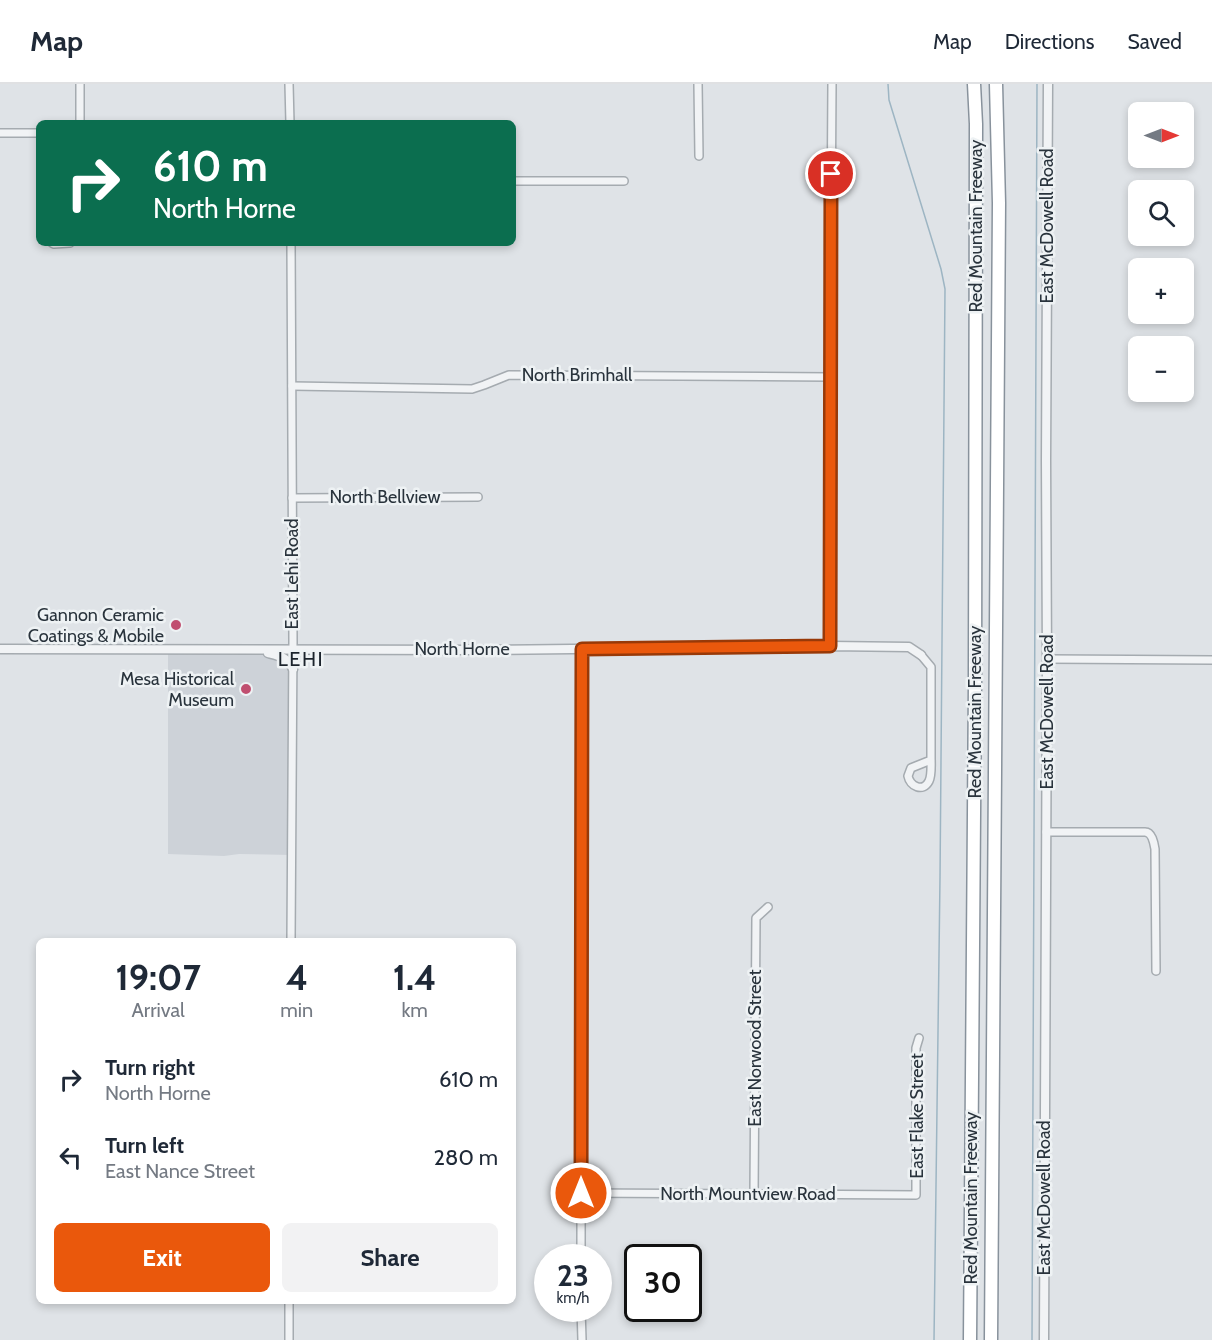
<!DOCTYPE html>
<meta charset="utf-8">
<style>
body{margin:0;font-family:Cabin,sans-serif;background:#f2f2f3;color:#1f2937;height:100vh;display:flex;flex-direction:column;font-size:22px;white-space:nowrap}
*{box-sizing:border-box;margin:0}
p{font-size:20px;color:#747a83}
.icon{flex:none;width:33px;height:33px;fill:none;stroke:currentColor;stroke-width:2;stroke-linecap:round;stroke-linejoin:round}
.map{position:relative;flex:1;overflow:hidden}
.drawer{position:absolute;left:36px;top:854px;width:480px;height:366px;display:flex;flex-direction:column;background:#fff;border-radius:9px;box-shadow:0 3px 9px #0003}
.drawer>*{flex:none}
.banner{position:absolute;left:36px;top:36px;width:480px;height:126px;border-radius:9px;box-shadow:0 3px 9px #0003;background:#0b6e4f;color:#fff;overflow:hidden}
.needle{width:39px;rotate:90deg}
.fabs{position:absolute;left:1128px;top:18px;display:grid;gap:12px}
.fabs a{display:grid;place-items:center;width:66px;height:66px;border-radius:9px;background:#fff;box-shadow:0 3px 9px #0003;font-size:30px}
.speed{position:absolute;left:534px;top:1160px;display:flex;gap:12px;font-size:30px;font-weight:700;text-align:center}
.speed>*{display:grid;place-content:center;width:78px;height:78px;border-radius:50%;background:#fff;box-shadow:0 3px 9px #0003;line-height:1}
.speed small{font-size:15px;font-weight:400}
.speed .limit{border:3px solid #111;border-radius:9px;background:#fff;color:#111}
.pin{position:absolute;display:grid;place-items:center;width:51px;height:51px;color:#fff;margin:-26px;border:3px solid #fff;border-radius:50%;box-shadow:0 2px 6px #0007}
.me{position:absolute;width:66px;margin:-33px;rotate:0deg;stroke-linejoin:round;filter:drop-shadow(0 0 4px #0008)}
.turn{display:flex;align-items:center;gap:21px;height:126px;padding:0 18px;font-size:27px}
.turn .icon{width:78px;height:78px;stroke-width:2.5}
.turn b{display:block;font-size:42px;line-height:51px}
.eta{display:flex;justify-content:space-evenly;align-items:center;height:102px;text-align:center}
.eta b{font-size:36px;font-weight:700;line-height:42px}
.cta{display:flex;gap:12px;margin-top:auto;padding:12px 18px}
.cta a{flex:1;height:69px;border-radius:9px;background:#ea580c;color:#fff;font-size:24px;font-weight:700;line-height:69px;text-align:center}
.cta a+a{background:#f2f2f3;color:#1f2937}
ul{padding:0;list-style:none}
li{display:flex;align-items:center;gap:18px;height:78px;padding:0 18px}
li div{flex:1}
li b{display:block;font-size:22px}
li em{font-style:normal}
header{display:flex;align-items:center;gap:36px;box-sizing:border-box;height:84px;padding:0 30px;background:#fff;border-bottom:2px solid #e0e1e3}
header strong{font-size:28px}
nav{display:flex;gap:33px;margin-inline-start:auto;font-size:21px}
.map>svg:first-child{display:block}
.built{fill:#cdd2d8}
.lines{fill:none;stroke-linecap:round;stroke-linejoin:round}
.stream{stroke:#9db5c3;stroke-width:1.5}
.minor-casing{stroke:#a5abb0;stroke-width:10}
.tertiary-casing{stroke:#a5abb0;stroke-width:11}
.motorway-casing{stroke:#88929c;stroke-width:15}
.minor{stroke:#f1f3f5;stroke-width:7}
.tertiary{stroke:#f1f3f5;stroke-width:8}
.motorway{stroke:#fff;stroke-width:12}
.route-casing{stroke:#983908;stroke-width:15}
.route{stroke:#ea580c;stroke-width:10}
.poi-dot{fill:#c04f70;stroke:#eef2f4;stroke-width:2}
.labels{text-anchor:middle;stroke-width:5;stroke-linejoin:round;paint-order:stroke}
.street-label{font-size:18px;fill:#29333c;stroke:#eef2f4}
.poi-label{font-size:18px;fill:#29333c;stroke:#eef2f4;text-anchor:end}
.neighbourhood-label{font-size:20px;letter-spacing:1.5px;fill:#1c242d;stroke:#eef2f4}
</style>
<header>
<strong>Map</strong>
<nav><a>Map</a><a>Directions</a><a>Saved</a></nav>
</header>
<div class="map">
<svg width="1212" height="1256" viewBox="0 0 1212 1256">
<rect width="100%" height="100%" fill="#dfe3e7"/>
<polygon class="built" points="168,565 293,565 292,771 239,770 224,772 168,770"/>
<g class="lines">
<g class="stream">
<polyline points="888,0 889,16 941,185 945,205 940,794 934,1256"/>
<polyline points="1032,1256 1037,0"/>
</g>
<g class="minor-casing">
<g id="minor">
<polyline points="289,0 290,39"/>
<polyline points="698,0 699,72"/>
<polyline points="80,39 80,0"/>
<polyline points="0,49 39,49"/>
<polyline points="513,97 624,97"/>
<polyline points="52,159 54,160 70,159"/>
<polyline points="291,159 293,557 291,856"/>
<polyline points="292,302 472,305 484,301 509,291 830,293"/>
<polyline points="292,414 478,413"/>
<polyline points="830,562 830,293 832,0"/>
<path d="M921 571 931 583V673C931 680 932 691 929 697 923 709 910 702 908 692L911 684 931 676"/>
<polyline points="1047,575 1212,576"/>
<path d="M1046 748H1145C1152 748 1154 759 1155 765L1156 887"/>
<polyline points="581,1109 916,1111 916,964 919,954"/>
<polyline points="754,1110 756,834 768,823"/>
<polyline points="581,1173 582,565"/>
<polyline points="581,1224 582,1256"/>
<polyline points="289,1256 289,1216"/>
</g>
</g>
<g class="tertiary-casing">
<g id="tertiary">
<polyline points="0,565 479,566 830,562 909,563 921,571"/>
<path d="M268 569C280 572 287 573 293 585"/>
<polyline points="1044,1256 1047,575 1046,376 1048,0"/>
</g>
</g>
<g class="motorway-casing">
<g id="motorway">
<polyline points="970,1256 975,598 976,40 974,0"/>
<polyline points="991,1256 999,119 996,0"/>
</g>
</g>
<use href="#minor" class="minor"/>
<use href="#tertiary" class="tertiary"/>
<use href="#motorway" class="motorway"/>
</g>
<g class="lines">
<g class="route-casing">
<polyline id="route" points="581,1109 582,565 830,562 831,90"/>
</g>
<use href="#route" class="route"/>
</g>
<g class="poi-dot">
<circle cx="176" cy="541" r="6"/>
<circle cx="246" cy="605" r="6"/>
</g>
<g class="labels">
<g class="street-label">
<text transform="translate(976 142) rotate(-90)" y="6">Red Mountain Freeway</text>
<text transform="translate(1047 142) rotate(-90)" y="6">East McDowell Road</text>
<text x="577" y="297">North Brimhall</text>
<text x="385" y="419">North Bellview</text>
<text transform="translate(292 490) rotate(-90)" y="6">East Lehi Road</text>
<text x="462" y="571">North Horne</text>
<text transform="translate(975 628) rotate(-90)" y="6">Red Mountain Freeway</text>
<text transform="translate(1047 628) rotate(-90)" y="6">East McDowell Road</text>
<text transform="translate(755 964) rotate(-90)" y="6">East Norwood Street</text>
<text transform="translate(917 1032) rotate(-90)" y="6">East Flake Street</text>
<text x="748" y="1116">North Mountview Road</text>
<text transform="translate(971 1114) rotate(-90)" y="6">Red Mountain Freeway</text>
<text transform="translate(1044 1114) rotate(-90)" y="6">East McDowell Road</text>
</g>
<g class="poi-label">
<text x="164" y="537">Gannon Ceramic<tspan x="164" dy="21">Coatings &amp; Mobile</tspan></text>
<text x="234" y="601">Mesa Historical<tspan x="234" dy="21">Museum</tspan></text>
</g>
<g class="neighbourhood-label">
<text x="301" y="582">LEHI</text>
</g>
</g>
</svg>
<div class="fabs">
<a><svg class="needle" viewBox="-14 -14 28 28"><path d="M0-13l5 13h-10z" fill="#e53935"/><path d="M0 13l5-13h-10z" fill="#747a83"/></svg></a>
<a><svg class="icon" aria-label="search" viewBox="0 0 24 24"><circle cx="10" cy="10" r="6"/><path d="M15 15l6 6"/></svg></a>
<a>+</a>
<a>−</a>
</div>
<div class="speed"><div>23<small>km/h</small></div><div class="limit">30</div></div>
<div class="pin" style="left:831px;top:90px;background:#d93025"><svg class="icon" aria-label="arrive" viewBox="0 0 24 24"><path d="M6 21V4h12l-3 4 3 4H6"/></svg></div>
<svg class="me" style="left:581px;top:1109px" viewBox="-20 -20 40 40"><circle r="17" fill="#ea580c" stroke="#fff" stroke-width="3"/><path d="M0-11L8 9 0 5-8 9z" fill="#fff"/></svg>
<div class="banner">
<div class="turn"><svg class="icon" aria-label="right" viewBox="0 0 24 24"><path d="M7 20v-9h11M14 6l5 5-5 5"/></svg><div><b>610 m</b>North Horne</div></div>
</div>
<section class="drawer">
<div class="eta">
<div><b>19:07</b><p>Arrival</p></div>
<div><b>4</b><p>min</p></div>
<div><b>1.4</b><p>km</p></div>
</div>
<ul>
<li><svg class="icon" aria-label="right" viewBox="0 0 24 24"><path d="M7 20v-9h11M14 6l5 5-5 5"/></svg><div><b>Turn right</b><p>North Horne</p></div><em>610 m</em></li>
<li><svg class="icon" aria-label="left" viewBox="0 0 24 24"><path d="M17 20v-9H6M10 6l-5 5 5 5"/></svg><div><b>Turn left</b><p>East Nance Street</p></div><em>280 m</em></li>
</ul>
<div class="cta"><a>Exit</a><a>Share</a></div>
</section>
</div>
